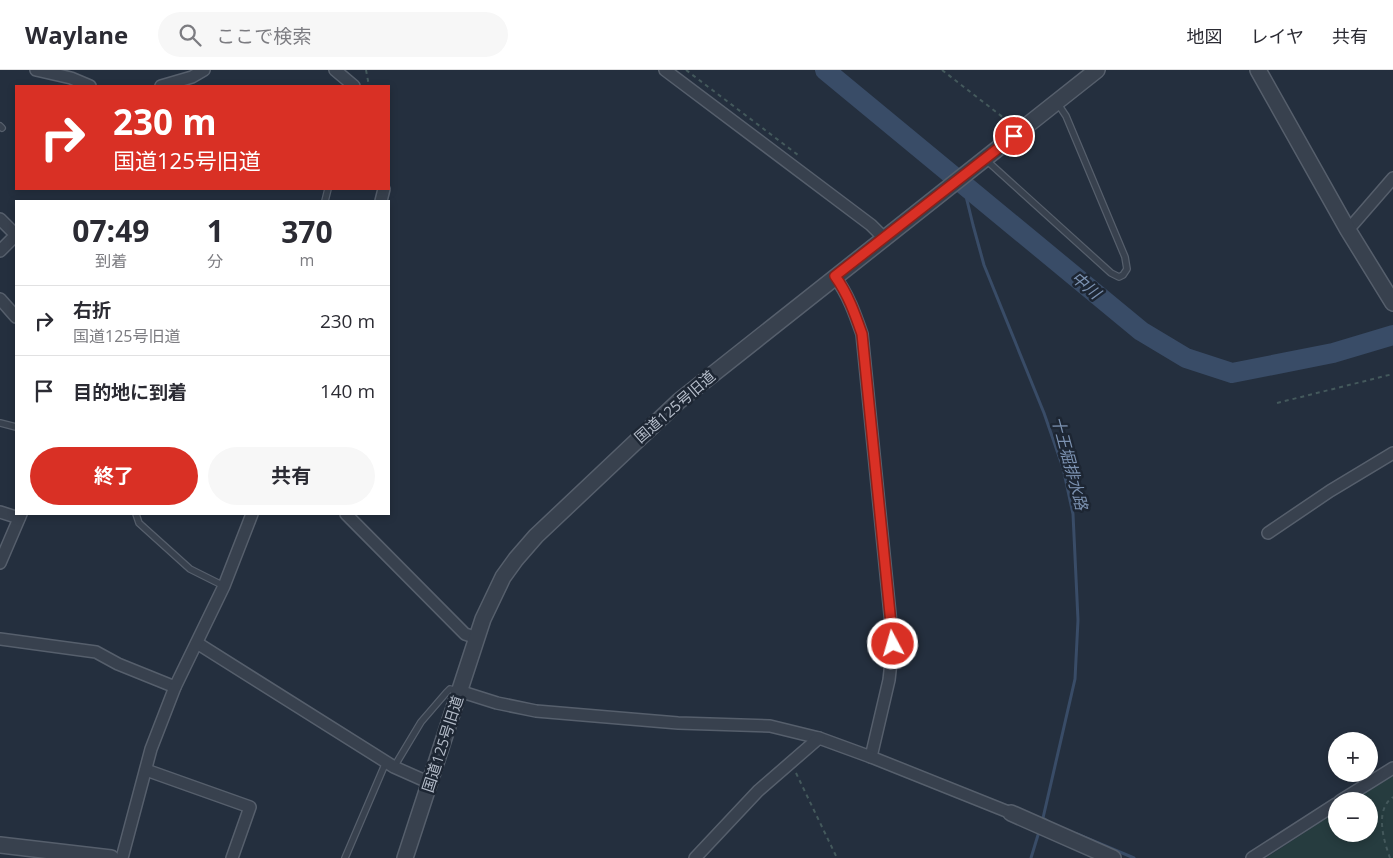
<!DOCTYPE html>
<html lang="ja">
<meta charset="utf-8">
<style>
body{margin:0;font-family:"Open Sans","Noto Sans JP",sans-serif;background:#f7f7f7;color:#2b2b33;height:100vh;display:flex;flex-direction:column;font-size:19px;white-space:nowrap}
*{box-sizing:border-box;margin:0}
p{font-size:16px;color:#7c7c81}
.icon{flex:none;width:28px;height:28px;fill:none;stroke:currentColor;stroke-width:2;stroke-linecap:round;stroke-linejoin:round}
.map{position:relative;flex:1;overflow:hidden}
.drawer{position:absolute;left:15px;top:130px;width:375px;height:315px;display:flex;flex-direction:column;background:#fff;border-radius:0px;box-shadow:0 2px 8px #0003}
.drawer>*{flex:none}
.hud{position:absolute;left:15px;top:15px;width:375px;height:105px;border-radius:0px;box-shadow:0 2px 8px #0003;background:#d93025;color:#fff;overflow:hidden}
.controls{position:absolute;left:1328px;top:662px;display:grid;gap:10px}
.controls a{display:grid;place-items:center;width:50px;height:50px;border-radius:50%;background:#fff;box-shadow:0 2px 8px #0003;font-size:25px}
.pin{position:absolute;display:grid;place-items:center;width:42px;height:42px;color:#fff;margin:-21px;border:2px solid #fff;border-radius:50%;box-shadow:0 1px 5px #0007}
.me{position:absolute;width:55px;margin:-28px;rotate:354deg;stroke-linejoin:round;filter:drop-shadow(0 0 4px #0008)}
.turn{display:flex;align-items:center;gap:18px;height:105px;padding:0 15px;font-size:22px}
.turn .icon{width:65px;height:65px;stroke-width:2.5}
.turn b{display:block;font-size:35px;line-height:42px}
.eta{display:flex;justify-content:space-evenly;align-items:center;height:85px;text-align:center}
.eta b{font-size:30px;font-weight:700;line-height:35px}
.action{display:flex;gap:10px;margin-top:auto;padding:10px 15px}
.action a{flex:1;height:58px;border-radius:30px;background:#d93025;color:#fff;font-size:20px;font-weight:700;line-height:58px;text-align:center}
.action a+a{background:#f7f7f7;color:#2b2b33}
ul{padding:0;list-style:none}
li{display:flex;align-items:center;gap:15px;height:70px;padding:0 15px;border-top:1px solid #e1e1e2}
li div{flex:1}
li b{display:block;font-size:19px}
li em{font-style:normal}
header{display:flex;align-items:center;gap:30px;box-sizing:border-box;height:70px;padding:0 25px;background:#fff;border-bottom:1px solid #e1e1e2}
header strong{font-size:24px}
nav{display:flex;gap:28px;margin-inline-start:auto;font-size:18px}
.search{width:350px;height:45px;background:#f7f7f7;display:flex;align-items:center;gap:12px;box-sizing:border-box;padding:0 18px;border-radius:28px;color:#7c7c81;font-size:19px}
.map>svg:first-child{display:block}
.green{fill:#263c3f}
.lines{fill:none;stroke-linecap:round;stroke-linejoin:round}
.stream{stroke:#394c67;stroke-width:3}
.river{stroke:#394c67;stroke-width:20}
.service-casing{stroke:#565f6c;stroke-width:8}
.minor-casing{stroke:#565f6c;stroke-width:14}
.tertiary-casing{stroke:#565f6c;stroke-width:18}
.path{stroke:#44595c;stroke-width:2;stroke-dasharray:4 4;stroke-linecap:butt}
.service{stroke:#38414e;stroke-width:5.5}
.minor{stroke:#38414e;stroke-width:11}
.tertiary{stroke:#38414e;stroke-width:15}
.route-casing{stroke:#8d1f18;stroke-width:12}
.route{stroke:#d93025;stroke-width:9}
.labels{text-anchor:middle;stroke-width:5;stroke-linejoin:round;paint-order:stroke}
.street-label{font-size:15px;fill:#b4bcc9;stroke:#1d2633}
.water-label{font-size:16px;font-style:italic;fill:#7c92b1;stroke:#1d2633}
</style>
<header>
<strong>Waylane</strong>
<div class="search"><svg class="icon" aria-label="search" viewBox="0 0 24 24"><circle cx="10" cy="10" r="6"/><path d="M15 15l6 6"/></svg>ここで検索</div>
<nav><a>地図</a><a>レイヤ</a><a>共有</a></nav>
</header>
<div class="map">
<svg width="1393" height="788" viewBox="0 0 1393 788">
<rect width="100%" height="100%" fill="#242f3e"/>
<polygon class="green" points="1393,706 1393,788 1266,788 1336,742 1336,764 1369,764 1369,731 1353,731"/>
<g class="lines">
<g class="stream">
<polyline points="963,114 973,155 984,195 1044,343 1063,398 1073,444 1078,550 1075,609 1043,748 1052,754"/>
<polyline points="1077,764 1134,788"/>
<polyline points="1031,788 1038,765"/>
</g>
<polyline class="river" points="825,0 1141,261 1186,288 1232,303 1333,283 1393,265"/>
<g class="service-casing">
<g id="service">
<polyline points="0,56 2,58"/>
<polyline points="985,89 1111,203 1119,207 1123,205 1127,199 1125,187 1066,46 1058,34"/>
<polyline points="325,131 328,119"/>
<polyline points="0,353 16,357"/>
<polyline points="136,444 139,453 190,499 224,516"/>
<polyline points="394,697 421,652 446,623 450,619 457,621"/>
<polyline points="345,788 386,692"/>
</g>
</g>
<g class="minor-casing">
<g id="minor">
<polyline points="36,0 71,8 90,16"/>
<polyline points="335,0 354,16"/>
<polyline points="665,0 871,155 884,168"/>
<polyline points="161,16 192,7 204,0"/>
<polyline points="381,131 384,119"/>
<polyline points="0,149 16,165 0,181"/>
<polyline points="1348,160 1393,108"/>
<path d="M835 207C848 224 855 244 862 264L893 574 889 610 871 687"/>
<polyline points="0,229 16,247"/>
<polyline points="0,442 19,448"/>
<polyline points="346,444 465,564 477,568"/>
<polyline points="1268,463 1330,421 1393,383"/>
<polyline points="0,493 21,444"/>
<polyline points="0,569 96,582 118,594 175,617"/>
<polyline points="197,573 394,697 430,713"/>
<polyline points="459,621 497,633 536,641 678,653 770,656 819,668 871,687 1011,743"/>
<polyline points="146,700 250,737 232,788"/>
<polyline points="1340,731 1393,698"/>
<polyline points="122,788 151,679 175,617 224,516 252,444"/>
<polyline points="695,788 758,721 819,668"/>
<polyline points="1252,788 1336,734"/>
</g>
</g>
<g class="tertiary-casing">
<g id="tertiary">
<polyline points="1258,0 1348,160 1393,233"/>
<polyline points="1011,743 1113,788"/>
<polyline points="0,775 111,788"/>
<polyline points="405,788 483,549 503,507 516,489 536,466 679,331 1097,0"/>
</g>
</g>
<g class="path">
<polyline points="366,0 369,16"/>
<polyline points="686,0 798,85 797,87"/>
<polyline points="942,0 1009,52"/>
<polyline points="1277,333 1393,304"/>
<polyline points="796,703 837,788"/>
<path d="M1390 788C1384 771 1374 740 1393 727"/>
</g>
<use href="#service" class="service"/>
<use href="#minor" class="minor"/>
<use href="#tertiary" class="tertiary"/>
</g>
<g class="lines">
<g class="route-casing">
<path id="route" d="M893 574 862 264C855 244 848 224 835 206L1014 66"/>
</g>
<use href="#route" class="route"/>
</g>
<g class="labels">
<g class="street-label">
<text transform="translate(675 337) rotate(-41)" y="5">国道125号旧道</text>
<text transform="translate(443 674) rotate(-72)" y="5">国道125号旧道</text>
</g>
<g class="water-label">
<text transform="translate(1086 215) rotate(40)" y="6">中川</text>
<text transform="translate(1070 393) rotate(75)" y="6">十王堀排水路</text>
</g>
</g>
</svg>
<div class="controls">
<a>+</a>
<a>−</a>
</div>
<div class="pin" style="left:1014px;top:66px;background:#d93025"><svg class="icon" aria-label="arrive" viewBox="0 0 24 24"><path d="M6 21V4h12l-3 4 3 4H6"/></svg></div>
<svg class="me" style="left:893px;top:574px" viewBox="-20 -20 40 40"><circle r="17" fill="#d93025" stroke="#fff" stroke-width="3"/><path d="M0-11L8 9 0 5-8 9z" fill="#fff"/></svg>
<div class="hud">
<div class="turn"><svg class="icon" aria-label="right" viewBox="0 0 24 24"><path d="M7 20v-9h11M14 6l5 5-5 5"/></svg><div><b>230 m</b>国道125号旧道</div></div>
</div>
<section class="drawer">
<div class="eta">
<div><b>07:49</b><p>到着</p></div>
<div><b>1</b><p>分</p></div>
<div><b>370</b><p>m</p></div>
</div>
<ul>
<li><svg class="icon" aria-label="right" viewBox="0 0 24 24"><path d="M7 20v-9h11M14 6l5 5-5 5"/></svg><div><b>右折</b><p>国道125号旧道</p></div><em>230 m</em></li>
<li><svg class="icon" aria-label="arrive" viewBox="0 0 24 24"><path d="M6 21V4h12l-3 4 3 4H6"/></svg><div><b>目的地に到着</b></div><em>140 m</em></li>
</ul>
<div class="action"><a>終了</a><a>共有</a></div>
</section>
</div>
